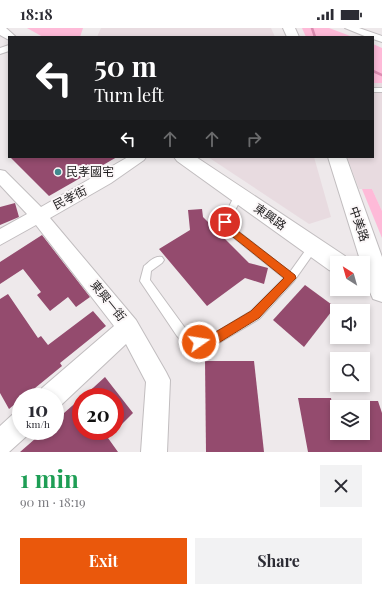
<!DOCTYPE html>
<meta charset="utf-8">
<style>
body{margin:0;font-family:"Playfair Display","Noto Sans TC",serif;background:#f2f2f3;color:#2b2b33;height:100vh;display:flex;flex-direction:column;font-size:15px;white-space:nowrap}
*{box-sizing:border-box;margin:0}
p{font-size:13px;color:#7c7c81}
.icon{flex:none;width:22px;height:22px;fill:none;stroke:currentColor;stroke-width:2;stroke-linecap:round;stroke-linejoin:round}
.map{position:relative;height:424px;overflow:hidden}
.sheet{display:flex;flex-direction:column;background:#fff;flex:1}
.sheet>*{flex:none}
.guide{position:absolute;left:8px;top:8px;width:366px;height:122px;border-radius:0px;box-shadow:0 2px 6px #0003;background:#202124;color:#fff;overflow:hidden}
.needle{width:26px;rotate:323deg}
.tools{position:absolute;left:330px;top:228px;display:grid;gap:8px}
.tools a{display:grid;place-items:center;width:40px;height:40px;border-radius:0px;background:#fff;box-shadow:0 2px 6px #0003;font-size:20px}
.speed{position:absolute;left:12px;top:360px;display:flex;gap:8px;font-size:20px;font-weight:700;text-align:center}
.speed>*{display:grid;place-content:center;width:52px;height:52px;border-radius:50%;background:#fff;box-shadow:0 2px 6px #0003;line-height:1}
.speed small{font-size:10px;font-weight:400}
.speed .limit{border:6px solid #d22;background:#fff;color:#111}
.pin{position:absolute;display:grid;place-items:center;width:34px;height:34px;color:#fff;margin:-17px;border:2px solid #fff;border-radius:50%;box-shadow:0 1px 4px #0007}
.me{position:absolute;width:44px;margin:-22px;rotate:77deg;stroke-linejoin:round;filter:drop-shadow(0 0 3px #0008)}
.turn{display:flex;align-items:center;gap:14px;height:84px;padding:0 20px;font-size:18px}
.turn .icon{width:52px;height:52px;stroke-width:2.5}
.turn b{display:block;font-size:28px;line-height:34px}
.lanes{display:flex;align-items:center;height:38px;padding:0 20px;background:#0003;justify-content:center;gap:20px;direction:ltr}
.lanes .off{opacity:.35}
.round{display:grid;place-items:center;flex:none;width:42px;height:42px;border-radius:0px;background:#f2f2f3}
.headline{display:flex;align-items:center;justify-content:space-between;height:68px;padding:0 20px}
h1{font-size:24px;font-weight:700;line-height:30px;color:#1e9e55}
.action{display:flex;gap:8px;margin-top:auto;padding:8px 20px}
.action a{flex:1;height:46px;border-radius:0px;background:#ea580c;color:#fff;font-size:16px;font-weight:700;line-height:46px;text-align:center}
.action a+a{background:#f2f2f3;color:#2b2b33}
.status{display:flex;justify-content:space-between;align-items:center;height:28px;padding:0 20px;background:#fff;direction:ltr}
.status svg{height:11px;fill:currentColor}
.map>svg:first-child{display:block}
.built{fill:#e8dbe0}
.green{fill:#febad8}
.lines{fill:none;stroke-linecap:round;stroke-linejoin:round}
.stream{stroke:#db8bb0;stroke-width:2.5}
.building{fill:#944b6e}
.lane-casing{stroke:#c1bdbf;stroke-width:2}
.street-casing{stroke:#c1bdbf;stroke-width:2}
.secondary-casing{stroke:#c1bdbf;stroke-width:2}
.lane{fill:#fff;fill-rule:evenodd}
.street{fill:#fff;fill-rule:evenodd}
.secondary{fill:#fff;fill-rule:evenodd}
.route{fill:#ea580c;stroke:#983908}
.poi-dot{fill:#41898e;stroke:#fbf7f8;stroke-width:1.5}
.labels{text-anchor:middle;stroke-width:4;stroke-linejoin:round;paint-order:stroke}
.poi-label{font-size:12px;fill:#1f1d1e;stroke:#fbf7f8;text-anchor:start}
.street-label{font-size:12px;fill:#1f1d1e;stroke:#fbf7f8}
</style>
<div class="status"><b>18:18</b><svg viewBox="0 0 49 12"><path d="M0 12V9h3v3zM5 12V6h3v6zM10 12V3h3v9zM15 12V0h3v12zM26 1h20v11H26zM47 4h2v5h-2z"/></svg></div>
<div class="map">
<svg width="382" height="424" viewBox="0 0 382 424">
<rect width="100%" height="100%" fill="#eee9eb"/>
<g class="built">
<polygon points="101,0 271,0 275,9 97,9"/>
<polygon points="373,55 382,55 382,183 372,161 359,161 347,129 373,129"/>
<polygon points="208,129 314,129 331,189 309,196"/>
</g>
<g class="green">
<polygon points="27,0 83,0 80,9 43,9"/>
<polygon points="302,0 329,0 353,9 306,9"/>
<polygon points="373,16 382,20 382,55 373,55"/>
<polygon points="362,161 372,161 382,183 382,210"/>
</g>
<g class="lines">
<g class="stream">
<polyline points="312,0 315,9"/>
<polyline points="373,43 382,47"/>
</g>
</g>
<g class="building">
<polygon points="10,129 117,129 49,168"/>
<polygon points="15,175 19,189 0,197 0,179"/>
<polygon points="202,181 203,189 249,235 268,240 264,256 245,250 207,278 159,221 190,202 188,182"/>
<polygon points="42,207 90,269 76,279 68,269 50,283 37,267 41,264 23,241 0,256 0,234"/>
<polygon points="305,257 335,279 304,319 273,292"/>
<polygon points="8,266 38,310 41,308 48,317 93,283 106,298 60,335 62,338 24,369 21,369 21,371 9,381 0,365 0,271"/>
<polygon points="205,333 254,333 264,424 206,424"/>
<polygon points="105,349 133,385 108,410 118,424 20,424 44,403 55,403 55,393 81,370 81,403 115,403 115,369 83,369"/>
<polygon points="298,370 331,370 337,405 363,405 363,373 378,373 382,385 382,424 308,424"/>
</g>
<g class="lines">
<g class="lane-casing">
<g id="lane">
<rect x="373" y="60" width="9" height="4"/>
<path d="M239 164 243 167 229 194 230 197 290 244 310 216H316L318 219 294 253 259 291 209 321 186 317 177 308 140 253 144 238C149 234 155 227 162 229L164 232 162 235 151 243 150 252 185 300 193 308 208 309 251 283 284 250 223 201 221 194 236 165Z"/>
</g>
</g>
<g class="street-casing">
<g id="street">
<polygon points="345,0 359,0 382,8 382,14 373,11 373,9 367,9"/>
<polygon points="9,17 9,23 0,26 0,20"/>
<polygon points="128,129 146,129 144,132 111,155 50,190 136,292 166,344 170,352 167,424 141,424 146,354 126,316 60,378 55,379 55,369 39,369 42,360 114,298 36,197 0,217 0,201 27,186 0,157 0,142 5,143 41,179"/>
<polygon points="21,383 21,403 31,403 30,405 9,424 0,424 0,398 12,387"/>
</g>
</g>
<g class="secondary-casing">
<g id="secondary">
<polygon points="0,0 6,0 16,9 9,9 9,12 0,7"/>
<polygon points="283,0 295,0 299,9 287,9"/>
<polygon points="174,129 196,129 345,228 349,235 337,235 337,245 329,242 177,133"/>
<path d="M328 129H346L382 229V274L373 271C368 260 363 247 363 235H361Z"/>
</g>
</g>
<use href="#lane" class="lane"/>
<use href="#street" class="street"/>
<use href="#secondary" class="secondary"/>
</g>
<path class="route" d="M225 191 228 192 230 197 295 247 296 250 259 290 212 319C207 321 201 320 195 318L194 314 195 310 199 308 207 309 251 283 284 250 223 201 221 194Z"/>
<circle class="poi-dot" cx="58" cy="144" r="4"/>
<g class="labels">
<g class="poi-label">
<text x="66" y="148">民孝國宅</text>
</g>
<g class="street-label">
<text transform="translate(70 170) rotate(-27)" y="4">民孝街</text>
<text transform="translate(270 189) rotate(35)" y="4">東興路</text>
<text transform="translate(359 196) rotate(71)" y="4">中美路</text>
<text transform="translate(108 273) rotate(51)" y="4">東興一街</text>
</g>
</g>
</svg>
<div class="tools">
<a><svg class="needle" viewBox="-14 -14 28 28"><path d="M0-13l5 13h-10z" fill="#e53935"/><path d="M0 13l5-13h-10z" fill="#7c7c81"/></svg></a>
<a><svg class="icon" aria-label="sound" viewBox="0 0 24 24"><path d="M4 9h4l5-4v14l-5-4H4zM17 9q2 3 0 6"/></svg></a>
<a><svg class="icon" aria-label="search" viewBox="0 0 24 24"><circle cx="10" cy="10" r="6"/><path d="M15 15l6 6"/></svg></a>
<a><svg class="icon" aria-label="layers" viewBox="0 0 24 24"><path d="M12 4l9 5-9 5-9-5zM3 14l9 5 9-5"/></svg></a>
</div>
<div class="speed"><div>10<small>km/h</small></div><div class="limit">20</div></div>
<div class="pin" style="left:225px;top:194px;background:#d93025"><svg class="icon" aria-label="arrive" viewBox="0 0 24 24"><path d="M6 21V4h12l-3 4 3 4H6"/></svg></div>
<svg class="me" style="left:199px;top:314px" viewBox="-20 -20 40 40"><circle r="17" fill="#ea580c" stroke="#fff" stroke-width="3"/><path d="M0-11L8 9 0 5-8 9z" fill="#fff"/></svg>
<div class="guide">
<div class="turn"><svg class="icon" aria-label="left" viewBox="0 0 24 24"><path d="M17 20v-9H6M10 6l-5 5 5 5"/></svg><div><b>50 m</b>Turn left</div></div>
<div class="lanes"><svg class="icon" aria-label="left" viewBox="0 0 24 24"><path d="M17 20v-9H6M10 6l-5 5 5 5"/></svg><svg class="icon off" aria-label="ahead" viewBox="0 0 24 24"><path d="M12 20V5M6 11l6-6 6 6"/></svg><svg class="icon off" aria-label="ahead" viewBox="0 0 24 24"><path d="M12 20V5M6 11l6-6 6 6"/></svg><svg class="icon off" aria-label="right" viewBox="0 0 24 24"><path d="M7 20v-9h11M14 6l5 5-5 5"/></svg></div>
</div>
</div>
<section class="sheet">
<div class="headline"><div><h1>1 min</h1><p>90 m · 18:19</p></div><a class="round"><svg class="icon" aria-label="close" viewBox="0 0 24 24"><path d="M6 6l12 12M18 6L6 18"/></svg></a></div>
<div class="action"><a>Exit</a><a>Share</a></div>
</section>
